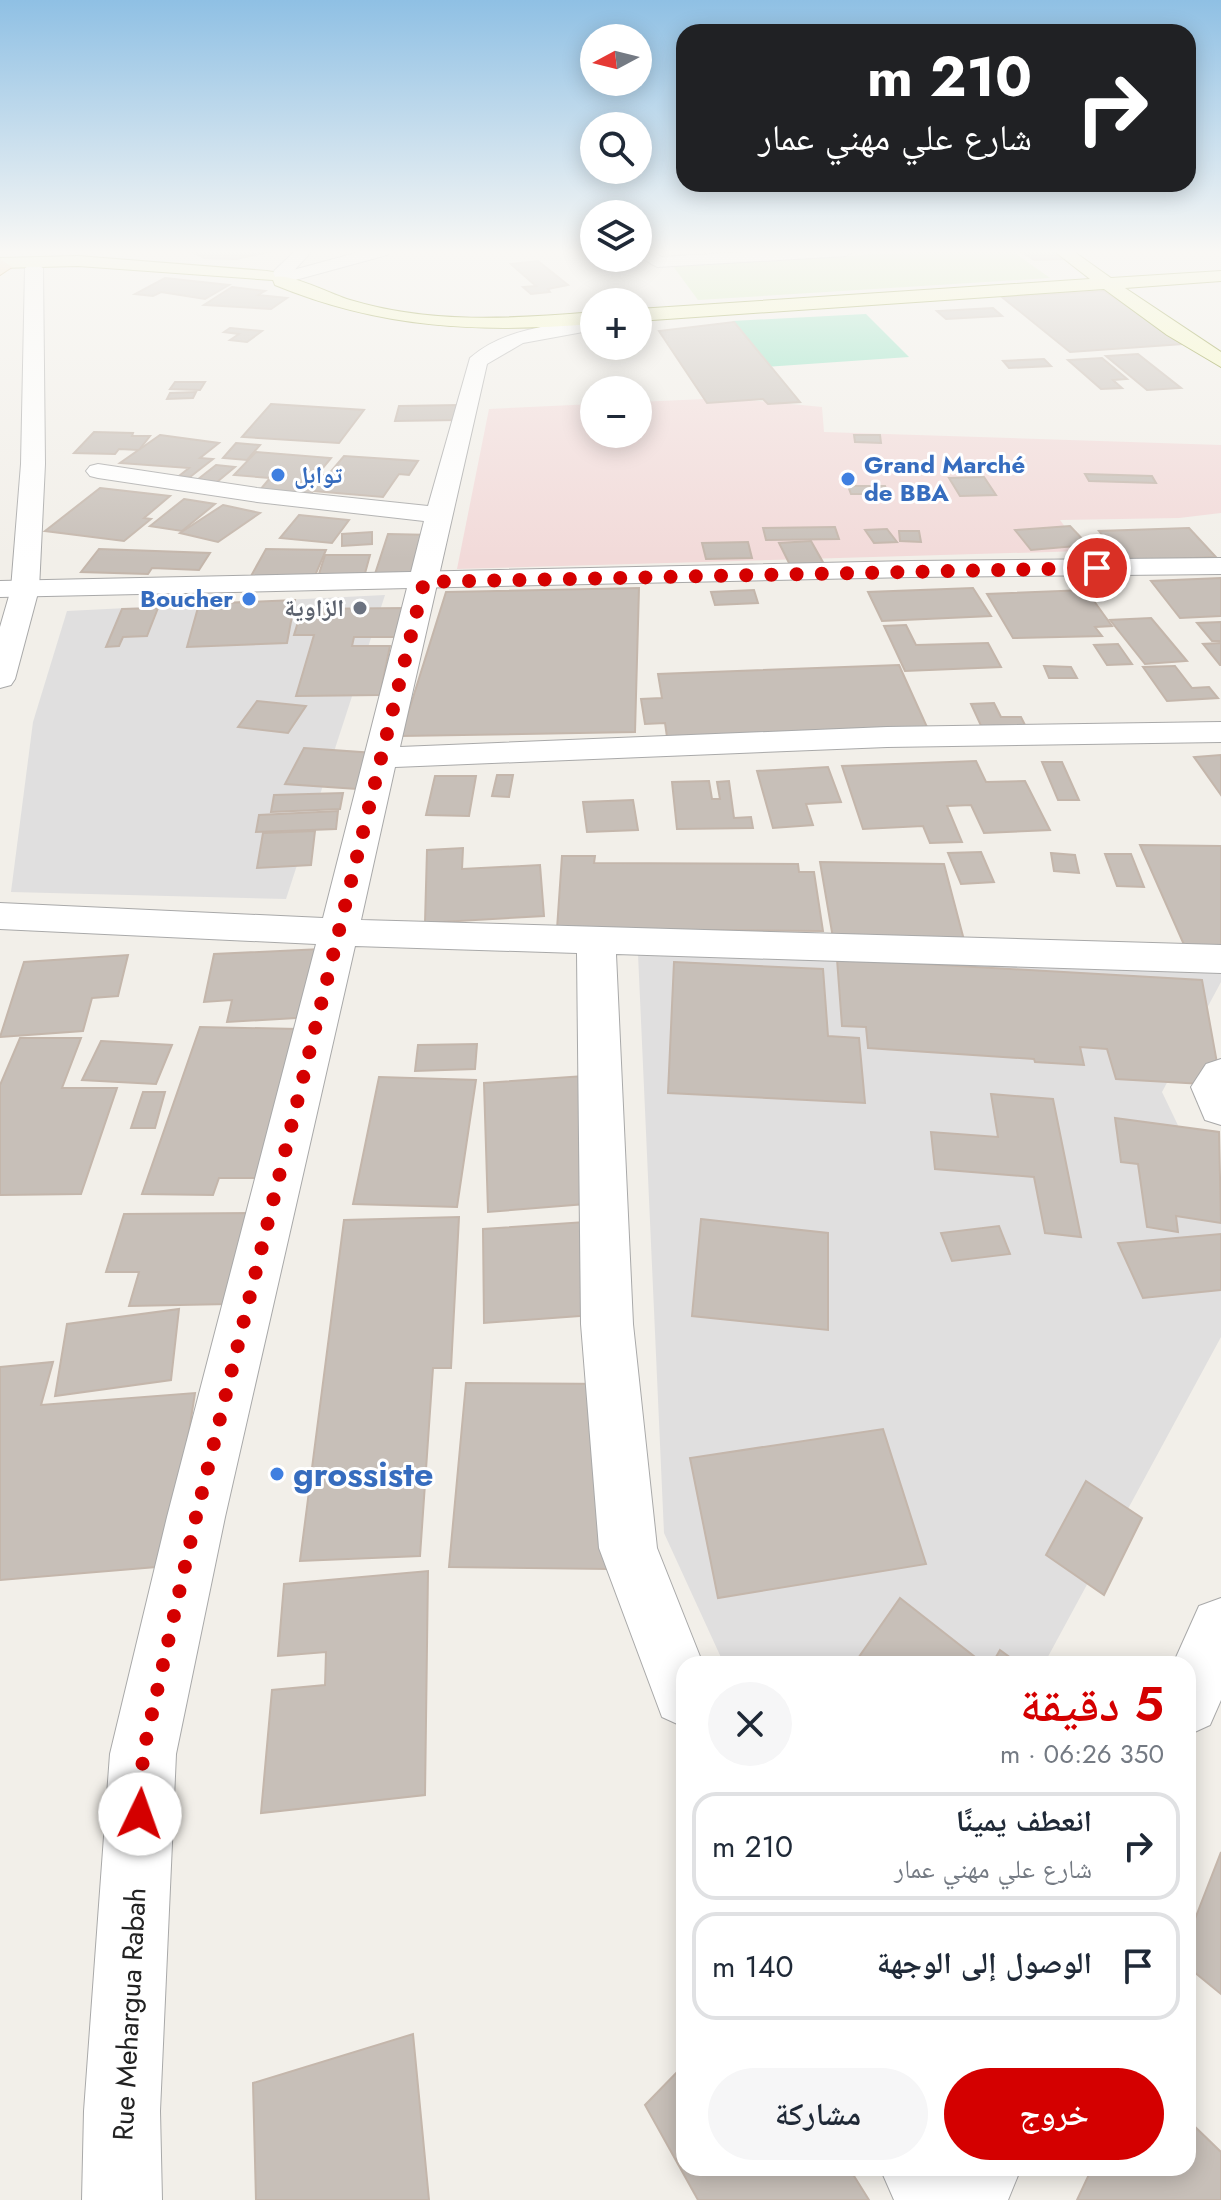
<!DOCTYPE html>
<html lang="ar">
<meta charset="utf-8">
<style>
body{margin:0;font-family:Jost,"Noto Naskh Arabic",sans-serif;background:#f6f6f7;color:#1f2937;direction:rtl;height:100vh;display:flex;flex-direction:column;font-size:30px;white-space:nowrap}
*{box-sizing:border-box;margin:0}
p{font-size:26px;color:#747a83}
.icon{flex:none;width:44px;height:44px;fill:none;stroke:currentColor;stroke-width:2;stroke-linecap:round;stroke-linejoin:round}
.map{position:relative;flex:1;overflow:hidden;direction:ltr}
.sheet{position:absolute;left:676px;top:1656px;width:520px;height:520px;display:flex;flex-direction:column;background:#fff;border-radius:24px;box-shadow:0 4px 20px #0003;direction:rtl}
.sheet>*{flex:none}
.banner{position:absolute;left:676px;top:24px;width:520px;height:168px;border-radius:24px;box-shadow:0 4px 20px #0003;direction:rtl;background:#202124;color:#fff;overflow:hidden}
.needle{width:52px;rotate:263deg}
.controls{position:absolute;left:580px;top:24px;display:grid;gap:16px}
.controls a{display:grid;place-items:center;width:72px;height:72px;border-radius:50%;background:#fff;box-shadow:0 4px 20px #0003;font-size:40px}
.pin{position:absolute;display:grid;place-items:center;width:68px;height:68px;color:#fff;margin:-34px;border:4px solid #fff;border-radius:50%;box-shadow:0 2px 8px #0007}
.me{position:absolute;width:88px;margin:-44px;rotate:3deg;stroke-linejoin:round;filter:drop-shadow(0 0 6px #0008)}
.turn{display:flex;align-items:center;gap:28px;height:168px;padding:0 32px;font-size:36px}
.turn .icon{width:104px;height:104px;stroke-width:2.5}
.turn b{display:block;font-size:56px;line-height:68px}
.round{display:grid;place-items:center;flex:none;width:84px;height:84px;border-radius:42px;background:#f6f6f7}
.summary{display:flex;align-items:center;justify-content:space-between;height:136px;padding:0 32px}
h1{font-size:48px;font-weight:600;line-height:60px;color:#d40000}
.action{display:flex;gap:16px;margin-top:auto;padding:16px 32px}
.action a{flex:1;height:92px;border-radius:48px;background:#d40000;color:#fff;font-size:32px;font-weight:600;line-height:92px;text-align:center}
.action a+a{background:#f6f6f7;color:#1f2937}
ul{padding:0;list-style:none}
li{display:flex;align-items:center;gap:24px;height:108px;margin:0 16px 12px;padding:0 16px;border:4px solid #e0e1e3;border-radius:24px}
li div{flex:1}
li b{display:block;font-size:30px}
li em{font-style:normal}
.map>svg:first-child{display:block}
.residential{fill:#e0dfdf}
.commercial{fill:#f2dad9}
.grass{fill:#cdebb0}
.pitch{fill:#88e0be}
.building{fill:#c7bfb8;stroke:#c4b6ab;stroke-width:2}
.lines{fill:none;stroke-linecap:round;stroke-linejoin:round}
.minor-casing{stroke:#a9a9a9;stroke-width:2}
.tertiary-casing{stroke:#a9a9a9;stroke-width:2}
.secondary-casing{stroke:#707d05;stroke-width:2}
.primary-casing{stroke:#a06b00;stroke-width:2}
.minor{fill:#fff;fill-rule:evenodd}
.tertiary{fill:#fff;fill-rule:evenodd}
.secondary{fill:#f7fabf;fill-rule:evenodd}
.primary{fill:#fcd6a4;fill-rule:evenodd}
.route{stroke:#d40000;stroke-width:14;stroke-dasharray:0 25.2}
.shop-dot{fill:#3f7fe0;stroke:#fff;stroke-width:3}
.worship-dot{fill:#6b7280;stroke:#fff;stroke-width:3}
.labels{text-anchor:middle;stroke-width:6;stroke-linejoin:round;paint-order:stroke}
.far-shop-label{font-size:24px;font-weight:bold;fill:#366cbe;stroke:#fff;text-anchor:start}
.far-worship-label{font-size:24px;font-weight:bold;fill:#5b616d;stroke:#fff;text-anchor:end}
.street-label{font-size:28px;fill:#222;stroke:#fff}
.near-shop-label{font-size:34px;font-weight:bold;fill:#366cbe;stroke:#fff;text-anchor:start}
</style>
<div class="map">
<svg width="1221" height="2200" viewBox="0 0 1221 2200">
<rect width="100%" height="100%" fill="#f2efe9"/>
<g class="residential">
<polygon points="385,595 286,899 11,892 33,722 67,611"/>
<polygon points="638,954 1221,971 1221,982 1162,1092 1221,1215 1221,1337 1044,1664 724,1664 664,1533"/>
</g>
<polygon class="commercial" points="727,398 822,407 824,432 1221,445 1221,513 1179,518 1060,520 1083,551 457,569 489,409 594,404 594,434 638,434 638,402"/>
<polygon class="grass" points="934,251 1012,251 1050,278 698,300 673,266"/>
<polygon class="pitch" points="866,314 909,357 765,367 732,321"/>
<g class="building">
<polygon points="191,251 273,251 236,259 204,258"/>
<polygon points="1021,251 1050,251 1061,259 1034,260"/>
<polygon points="538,261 568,285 548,289 550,292 531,294 523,287 536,286 511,264"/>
<polygon points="165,278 229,285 205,299 161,292 153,296 135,294"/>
<polygon points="232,287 265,291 258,295 287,298 271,309 204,305"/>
<polygon points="1104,291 1184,344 1070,352 1002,297"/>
<polygon points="993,308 1002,316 946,319 937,311"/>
<polygon points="734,322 762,356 800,402 768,404 763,399 707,403 659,331"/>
<polygon points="230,328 262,331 247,342 230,340 239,334 224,332"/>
<polygon points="1138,354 1181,388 1147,390 1106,356"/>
<polygon points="1102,358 1127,379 1113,380 1122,388 1101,389 1068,360"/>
<polygon points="1044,359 1051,366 1009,368 1003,361"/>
<polygon points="175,382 205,382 200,390 170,389"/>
<polygon points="196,392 193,398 167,399 170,393"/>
<polygon points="271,404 364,410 339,443 242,437"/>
<polygon points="460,405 458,420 395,421 399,406"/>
<polygon points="94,432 133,433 132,436 150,436 139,450 119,449 115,454 74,453"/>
<polygon points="160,435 219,443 200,458 213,459 190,477 179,476 189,468 120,463"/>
<polygon points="854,435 880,435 881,443 855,442"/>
<polygon points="236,443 260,445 247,460 223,458"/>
<polygon points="256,452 331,458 317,475 328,475 344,456 418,461 409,475 399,474 383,497 313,491 311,494 260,490 270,478 234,475"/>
<polygon points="216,465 235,467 217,482 197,480"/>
<polygon points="1085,474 1152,476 1156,483 1089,481"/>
<polygon points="984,477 996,495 960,496 949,478"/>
<polygon points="848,486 885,486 888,494 851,494"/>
<polygon points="100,488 170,496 144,518 151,519 124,541 45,531"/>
<polygon points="184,499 215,504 182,531 150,526"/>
<polygon points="223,505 260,513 218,542 180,533"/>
<polygon points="299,515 349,520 332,543 280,538"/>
<polygon points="1070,526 1088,545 1031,550 1015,530"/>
<polygon points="835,527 839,539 766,540 763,528"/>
<polygon points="1189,528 1216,557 1123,561 1099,531"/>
<polygon points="887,529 897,542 874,543 865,530"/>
<polygon points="899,531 919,531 921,542 900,541"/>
<polygon points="372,532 372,544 342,546 342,534"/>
<polygon points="388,534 434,535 424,577 374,577"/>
<polygon points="811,541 824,564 791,567 779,543"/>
<polygon points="748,542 752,558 706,559 702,543"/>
<polygon points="99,549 210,553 199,570 152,568 148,574 81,572"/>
<polygon points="266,549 326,550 314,578 251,576"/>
<polygon points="325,555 370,555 364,577 318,577"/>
<polygon points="1221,578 1221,616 1180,618 1151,581"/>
<polygon points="639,588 635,732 401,736 446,592"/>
<polygon points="973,588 991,616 882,621 868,592"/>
<polygon points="754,590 758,603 715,605 711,592"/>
<polygon points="1086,590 1112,626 1095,627 1102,636 1013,638 987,594"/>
<polygon points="295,600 287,643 187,647 199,604"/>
<polygon points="158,608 147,636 123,637 119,646 106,647 122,609"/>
<polygon points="407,608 401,637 354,637 352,646 390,646 380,695 296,696 314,635 294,635 302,609"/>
<polygon points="1151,618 1187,661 1145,664 1110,620"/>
<polygon points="1221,622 1221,641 1212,641 1197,623"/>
<polygon points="906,625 916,645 988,643 1001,667 905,671 884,626"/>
<polygon points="1221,643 1221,665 1220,665 1203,644"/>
<polygon points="1118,644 1132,664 1107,665 1094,645"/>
<polygon points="899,665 927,727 667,737 665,723 645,724 641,699 662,698 658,674"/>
<polygon points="1044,666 1071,667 1077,678 1049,678"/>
<polygon points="1175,666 1192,688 1209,687 1218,698 1167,701 1143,667"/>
<polygon points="257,701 306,706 288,733 238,727"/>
<polygon points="994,703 1001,717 1021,717 1027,729 983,730 971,704"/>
<polygon points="304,748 374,753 357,789 285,784"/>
<polygon points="1221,755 1221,795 1194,757"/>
<polygon points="976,761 986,782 1025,781 1050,830 984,833 971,805 947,806 962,842 930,843 923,826 863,829 842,766"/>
<polygon points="1042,762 1062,762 1079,800 1058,800"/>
<polygon points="828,767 841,802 806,804 813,825 773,828 757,771"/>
<polygon points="497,775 513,775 509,797 492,796"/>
<polygon points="435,776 476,776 469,816 426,815"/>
<polygon points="709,781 712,799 720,799 717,782 729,781 734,818 751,817 753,828 677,829 672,782"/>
<polygon points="343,793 340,809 271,812 274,795"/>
<polygon points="633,800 638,830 587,832 583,802"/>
<polygon points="338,811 336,829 256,832 259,815"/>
<polygon points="315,831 311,865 257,868 263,833"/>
<polygon points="1140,845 1221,846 1221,948 1185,947"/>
<polygon points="463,848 462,869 540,865 544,916 425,923 427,850"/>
<polygon points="981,852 994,882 961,884 948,853"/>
<polygon points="1051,853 1075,855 1079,873 1054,871"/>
<polygon points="1105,854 1131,854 1144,887 1117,886"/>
<polygon points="562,856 595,856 594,863 798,864 799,872 814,872 823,931 557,929"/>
<polygon points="820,862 944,864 964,940 833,938"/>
<polygon points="321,949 313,1017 227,1022 232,1000 204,1002 214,954"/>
<polygon points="128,955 118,996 92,998 83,1031 0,1037 24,962"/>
<polygon points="837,959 1202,980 1221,1085 1116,1079 1107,1049 1080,1047 1084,1065 1035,1062 1034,1059 868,1048 866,1027 842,1026"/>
<polygon points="674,962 823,969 828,1036 859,1038 865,1103 668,1093"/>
<polygon points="200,1027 297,1029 256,1178 219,1178 213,1195 142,1194"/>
<polygon points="20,1038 81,1038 62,1088 117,1088 81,1194 0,1195 0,1085"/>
<polygon points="101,1041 172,1045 156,1084 82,1080"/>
<polygon points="477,1044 475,1069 415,1071 418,1045"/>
<polygon points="584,1076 598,1203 488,1212 484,1083"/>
<polygon points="379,1077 476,1080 457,1207 353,1204"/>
<polygon points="143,1092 165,1092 155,1128 131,1128"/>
<polygon points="991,1094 1053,1099 1081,1237 1045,1233 1034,1177 935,1169 931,1132 998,1137"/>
<polygon points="1115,1118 1219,1132 1221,1223 1176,1216 1178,1232 1147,1227 1138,1164 1121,1162"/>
<polygon points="251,1213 229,1304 129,1306 139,1272 106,1272 124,1214"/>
<polygon points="459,1217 451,1368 433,1368 420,1556 300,1561 344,1220"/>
<polygon points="701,1219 828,1233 828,1330 692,1316"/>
<polygon points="585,1222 593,1315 484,1323 483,1229"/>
<polygon points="999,1226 1010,1254 952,1261 941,1233"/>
<polygon points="1221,1234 1221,1290 1143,1298 1118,1243"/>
<polygon points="179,1309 171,1380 55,1396 67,1324"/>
<polygon points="53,1362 41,1405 195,1393 168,1566 0,1580 0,1367"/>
<polygon points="466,1383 611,1384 610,1569 449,1567"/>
<polygon points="883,1429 926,1564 718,1598 690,1458"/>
<polygon points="1086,1481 1142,1518 1104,1595 1046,1555"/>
<polygon points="428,1571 425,1795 261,1813 272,1690 325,1685 326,1652 278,1656 284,1584"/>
<polygon points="900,1598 984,1664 854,1664"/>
<polygon points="1000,1650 1019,1664 992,1664"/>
<polygon points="1221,1852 1221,1994 1188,1967 1188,1937"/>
<polygon points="413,2034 429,2200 256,2200 253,2083"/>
<polygon points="684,2065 684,2168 849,2168 869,2200 698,2200 645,2105"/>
<polygon points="1188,2120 1221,2152 1221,2200 1077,2200 1092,2168 1188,2168"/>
</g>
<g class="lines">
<g class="minor-casing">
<g id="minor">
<polygon points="363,251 389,251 387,255 288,282 279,277 282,273"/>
<polygon points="638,251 653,251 661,257 763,251 854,251 846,256 657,267 638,256"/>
<polygon points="34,263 43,268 45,464 39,589 15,679 11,685 0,688 0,627 11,589 21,464 25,268"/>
<path d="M594 318V330L523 343 487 364 400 747 887 727 1221 722V742L887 747 395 767 361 920 1221 945V973L616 954 633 1324 657 1548 703 1664H684V1727L662 1717 599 1548 581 1324 577 953 355 946 225 1517 176 1754 160 2111 162 2200H82L84 2111 110 1754 167 1517 316 944 0 929V903L323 918 424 521 257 502 98 478 90 476 86 471 90 466 98 464 257 488 428 506 470 358C504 328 551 326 594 318Z"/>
<polygon points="1221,1059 1221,1125 1205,1120 1191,1087 1206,1064"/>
<polygon points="1221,1598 1221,1700 1210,1725 1188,1735 1188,1664 1173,1664 1199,1606"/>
<polygon points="880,2168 1021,2168 1008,2200 894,2200"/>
</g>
</g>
<g class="tertiary-casing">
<g id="tertiary">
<polygon points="295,251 312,251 287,278 275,278 272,274 275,270"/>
<polygon points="1221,558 1221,574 911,577 0,597 0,581 911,561"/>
</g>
</g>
<g class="secondary-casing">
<g id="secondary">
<polygon points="1054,251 1073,251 1111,278 1221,271 1221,281 1125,288 1221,352 1221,367 1167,335 1104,289 638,321 638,309 1090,279"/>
<path d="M78 256 267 271 273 272 275 277C290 273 333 295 350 300 429 324 513 319 594 312V324C480 333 382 329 275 285L273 280 78 266 0 268V258Z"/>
</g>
</g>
<g class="primary-casing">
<polygon id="primary" points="0,259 12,267 0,275"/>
</g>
<use href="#minor" class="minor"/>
<use href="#tertiary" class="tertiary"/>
<use href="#secondary" class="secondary"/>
<use href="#primary" class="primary"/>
</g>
<linearGradient id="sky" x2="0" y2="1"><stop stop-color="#8fc0e4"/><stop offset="0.45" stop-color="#f9f8f5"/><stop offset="1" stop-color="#f9f8f5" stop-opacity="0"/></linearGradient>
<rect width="1221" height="559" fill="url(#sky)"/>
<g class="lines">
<polyline class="route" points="140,1814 143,1754 196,1517 424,582 1097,568"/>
</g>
<g class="shop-dot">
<circle cx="278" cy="475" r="8"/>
<circle cx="848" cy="479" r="8"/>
<circle cx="249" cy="599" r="8"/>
<circle cx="277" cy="1474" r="8"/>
</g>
<circle class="worship-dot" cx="360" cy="608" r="8"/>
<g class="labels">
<g class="far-shop-label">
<text x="864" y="473">Grand Marché<tspan x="864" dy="28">de BBA</tspan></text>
<text x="294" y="483">توابل</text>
<text x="233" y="607" text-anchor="end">Boucher</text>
</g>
<g class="far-worship-label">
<text x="344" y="616">الزاوية</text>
</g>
<g class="street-label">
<text transform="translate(129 2014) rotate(-87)" y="10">Rue Mehargua Rabah</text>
</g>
<g class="near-shop-label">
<text x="293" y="1486">grossiste</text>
</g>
</g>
</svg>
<div class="controls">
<a><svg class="needle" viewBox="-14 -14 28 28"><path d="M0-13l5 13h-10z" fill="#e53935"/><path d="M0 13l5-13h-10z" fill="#747a83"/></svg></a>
<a><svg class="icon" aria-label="search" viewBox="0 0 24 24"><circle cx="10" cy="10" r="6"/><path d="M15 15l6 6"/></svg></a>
<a><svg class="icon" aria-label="layers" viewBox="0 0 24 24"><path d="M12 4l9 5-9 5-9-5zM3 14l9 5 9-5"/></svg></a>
<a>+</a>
<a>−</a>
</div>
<div class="pin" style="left:1097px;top:568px;background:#d93025"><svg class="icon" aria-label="arrive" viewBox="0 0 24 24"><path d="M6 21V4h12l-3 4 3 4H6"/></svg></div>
<svg class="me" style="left:140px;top:1814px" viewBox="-20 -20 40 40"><circle r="19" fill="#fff"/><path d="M0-13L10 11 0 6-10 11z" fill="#d40000"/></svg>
<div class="banner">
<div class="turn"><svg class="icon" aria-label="right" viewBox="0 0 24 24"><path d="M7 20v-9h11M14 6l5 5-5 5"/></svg><div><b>210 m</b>شارع علي مهني عمار</div></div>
</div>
<section class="sheet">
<div class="summary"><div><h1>5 دقيقة</h1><p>350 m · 06:26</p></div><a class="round"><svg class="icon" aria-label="close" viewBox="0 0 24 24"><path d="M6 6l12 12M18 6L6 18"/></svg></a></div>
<ul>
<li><svg class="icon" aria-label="right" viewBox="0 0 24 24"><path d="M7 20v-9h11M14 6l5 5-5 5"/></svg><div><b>انعطف يمينًا</b><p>شارع علي مهني عمار</p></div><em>210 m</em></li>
<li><svg class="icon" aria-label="arrive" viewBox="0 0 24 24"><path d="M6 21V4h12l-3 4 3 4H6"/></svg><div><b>الوصول إلى الوجهة</b></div><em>140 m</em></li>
</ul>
<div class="action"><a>خروج</a><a>مشاركة</a></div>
</section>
</div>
